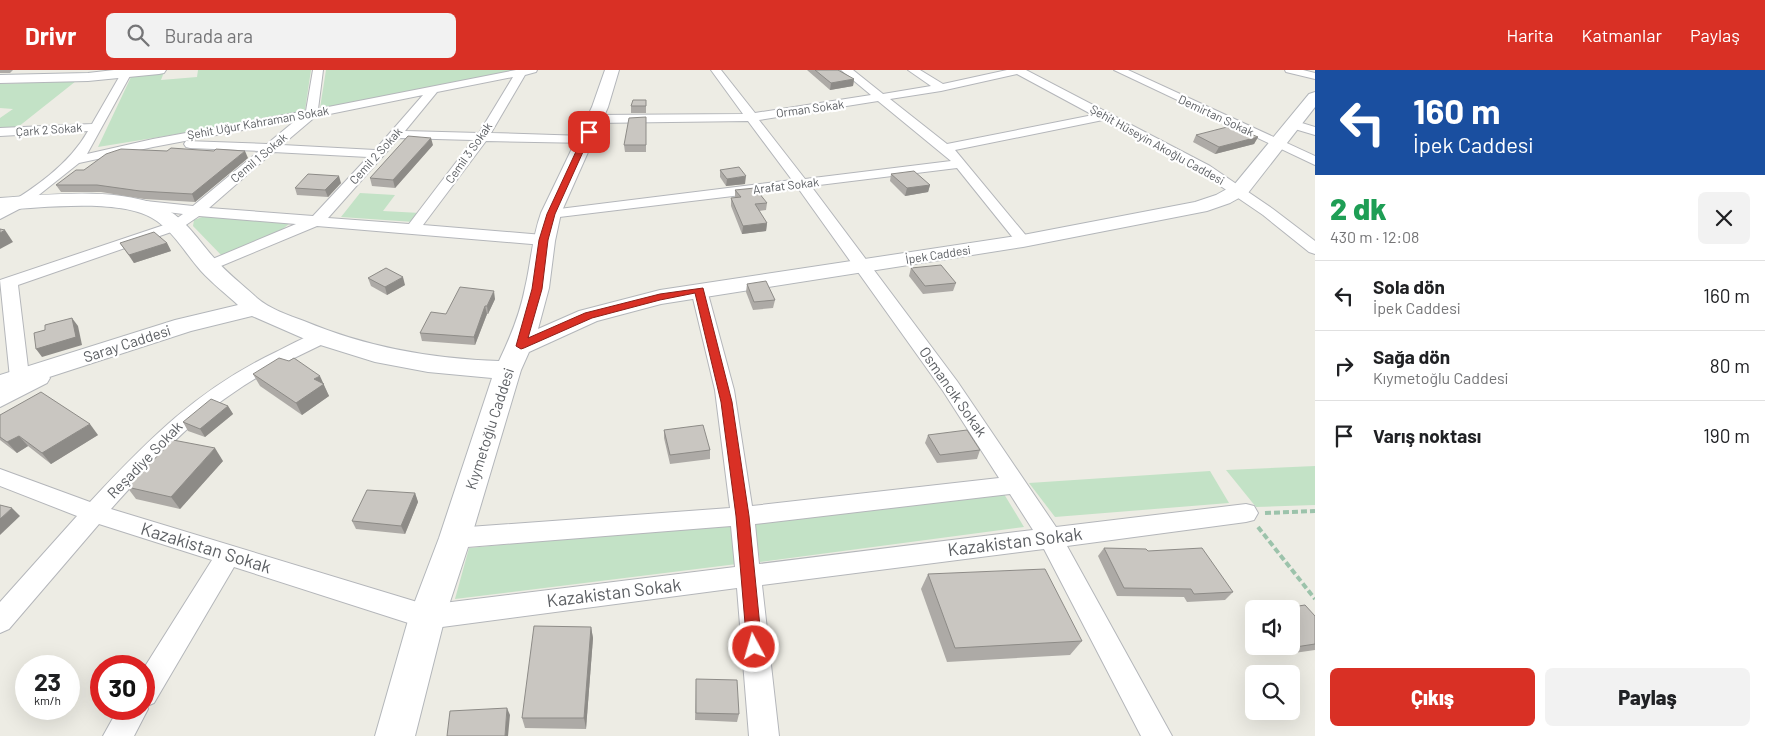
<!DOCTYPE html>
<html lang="tr">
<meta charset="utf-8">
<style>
body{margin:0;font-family:Barlow,sans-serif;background:#f2f2f2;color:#202124;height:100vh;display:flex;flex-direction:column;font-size:19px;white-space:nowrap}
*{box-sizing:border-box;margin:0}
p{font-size:16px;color:#757577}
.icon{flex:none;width:28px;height:28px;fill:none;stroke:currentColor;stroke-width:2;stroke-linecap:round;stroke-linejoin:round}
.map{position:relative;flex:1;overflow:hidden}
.sheet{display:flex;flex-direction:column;background:#fff;width:450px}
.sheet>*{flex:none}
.hud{background:#1a4fa0;color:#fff;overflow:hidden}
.buttons{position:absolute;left:1245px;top:530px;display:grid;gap:10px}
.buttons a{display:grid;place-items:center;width:55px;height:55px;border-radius:8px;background:#fff;box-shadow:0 5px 20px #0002;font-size:25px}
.speed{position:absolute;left:15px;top:585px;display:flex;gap:10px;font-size:25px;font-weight:700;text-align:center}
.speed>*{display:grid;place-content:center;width:65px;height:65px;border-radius:50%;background:#fff;box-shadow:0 5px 20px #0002;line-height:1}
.speed small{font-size:12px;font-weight:400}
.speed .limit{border:8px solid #d22;background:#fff;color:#111}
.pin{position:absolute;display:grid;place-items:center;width:42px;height:42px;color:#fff;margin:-21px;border-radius:10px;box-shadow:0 2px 8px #0006}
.me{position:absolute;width:55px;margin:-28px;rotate:354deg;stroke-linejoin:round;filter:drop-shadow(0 0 4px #0008)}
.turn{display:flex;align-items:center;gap:18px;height:105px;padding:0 15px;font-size:22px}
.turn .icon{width:65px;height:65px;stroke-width:2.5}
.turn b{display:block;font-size:35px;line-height:42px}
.round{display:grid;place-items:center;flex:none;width:52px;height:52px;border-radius:8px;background:#f2f2f2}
.overview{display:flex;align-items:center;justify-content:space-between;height:85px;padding:0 15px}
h1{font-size:30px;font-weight:800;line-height:38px;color:#1e9e55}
.button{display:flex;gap:10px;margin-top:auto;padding:10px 15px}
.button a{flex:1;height:58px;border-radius:8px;background:#d93025;color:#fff;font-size:20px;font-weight:800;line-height:58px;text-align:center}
.button a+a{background:#f2f2f2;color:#202124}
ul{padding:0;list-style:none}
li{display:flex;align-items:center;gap:15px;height:70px;padding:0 15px;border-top:1px solid #e0e0e0}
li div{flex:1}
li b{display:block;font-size:19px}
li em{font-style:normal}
header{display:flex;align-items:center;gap:30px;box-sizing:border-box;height:70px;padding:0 25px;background:#d93025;color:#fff}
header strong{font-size:24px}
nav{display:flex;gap:28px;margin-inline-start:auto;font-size:18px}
.search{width:350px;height:45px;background:#f2f2f2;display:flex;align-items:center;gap:12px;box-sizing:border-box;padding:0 18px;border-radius:8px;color:#757577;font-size:19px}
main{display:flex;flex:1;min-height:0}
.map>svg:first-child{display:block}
.green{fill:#c3e2c6}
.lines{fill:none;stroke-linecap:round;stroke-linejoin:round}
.street-casing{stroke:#b4b6ba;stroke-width:2}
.secondary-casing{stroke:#b3b6ba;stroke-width:2}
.path{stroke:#9cc3ab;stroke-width:4;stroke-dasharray:6 3;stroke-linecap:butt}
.street{fill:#fff;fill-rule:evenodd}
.secondary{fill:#fff;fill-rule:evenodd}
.wall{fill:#adaaa6}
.shaded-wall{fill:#8d8b87}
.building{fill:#c9c6c1;stroke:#8d8b87}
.route{fill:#d93025;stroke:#8d1f18}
.labels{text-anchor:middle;stroke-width:4.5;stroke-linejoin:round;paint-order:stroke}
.far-street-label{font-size:12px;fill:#5c5f63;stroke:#fff}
.street-label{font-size:15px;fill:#5c5f63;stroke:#fff}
.near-street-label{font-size:18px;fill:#5c5f63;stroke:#fff}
</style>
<header>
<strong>Drivr</strong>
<div class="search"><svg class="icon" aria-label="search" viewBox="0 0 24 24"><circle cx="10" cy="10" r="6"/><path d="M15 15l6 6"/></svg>Burada ara</div>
<nav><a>Harita</a><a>Katmanlar</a><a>Paylaş</a></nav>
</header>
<main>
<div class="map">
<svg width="1315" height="666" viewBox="0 0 1315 666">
<rect width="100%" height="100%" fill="#edece4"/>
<g class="green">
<polygon points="198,0 311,0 305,40 300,44 98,77 131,7 164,2 161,10 197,7"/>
<polygon points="326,0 519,0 324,39 320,38"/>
<polygon points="76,11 18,57 0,57 0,48 13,39 0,38 0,14"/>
<polygon points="360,123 395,125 383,141 420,143 414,152 341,147"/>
<path d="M205 146C227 150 272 145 289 154L280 161 223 187 193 156 194 150Z"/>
<polygon points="1315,396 1315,435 1256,437 1226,400"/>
<polygon points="1210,401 1229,433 1055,447 1029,413"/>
<polygon points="1004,424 1024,457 760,492 754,449"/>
<polygon points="733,453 737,494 455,529 469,478"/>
</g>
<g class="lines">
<g class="street-casing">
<g id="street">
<path d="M313 0H323L318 39 516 0H537L536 2 525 5 491 63 585 66 589 67 591 70 589 73 486 71 423 155 543 165 548 167 551 170 548 173 543 175 317 156 209 201 203 199 201 196 203 193 296 154 199 146 180 159 18 215 29 306 40 302 47 303 50 308 47 313 0 337V321L15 313 10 308 0 210 170 153 183 144 136 138 131 137 129 134 131 131 136 130 193 136 259 81 190 78 186 77 184 74 186 71 267 74 296 50 153 77 79 93 25 136 0 149V139C33 119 69 95 88 61L0 66V58L92 54 122 2H130L131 4 87 84 153 69 306 41ZM513 7 479 63 405 61 437 22ZM423 25 375 80 282 75 315 47ZM399 68 473 70 409 154 328 148ZM273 82 368 87 313 146 209 138Z"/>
<path d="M711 0H721L755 43 871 25 841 0H853L883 24 931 16 908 0H920L943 14 1007 0H1026L1210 96 1273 139 1315 171V184L1309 182 1263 145 1200 102 1103 50 955 80 1028 168 1031 171 1028 174H1018L957 98 811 116 957 311 1056 457 1246 434 1254 436 1258 443 1254 450 1246 452 1067 476 1172 666H1141L1044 479 762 515 779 666H749L737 518 427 559 234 497 154 633 147 636 148 639 134 666H103L118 639H144V598L212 490 99 454 9 559 0 563V532L77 446 0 416V399L90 432C148 370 198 319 276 282 290 275 305 266 321 262L327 264 330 268 327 272C295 288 262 302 233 323 186 354 148 398 111 439L427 535 735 497 731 456 455 478 447 475 443 468 447 461 455 458 730 438 715 320 691 220 693 216H705L707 220 734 320 752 436 999 408 943 321 798 118 551 148 546 147 544 144 546 141 551 140 792 110 748 51 595 53 589 49 595 45 743 44ZM1017 4 1093 45 947 74 890 29 941 21ZM878 31 951 91 805 109 759 50ZM1010 424 1033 460 759 494 755 454Z"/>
<polygon points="1114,0 1128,0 1315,86 1315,95"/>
<polygon points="1285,0 1303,0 1315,3 1315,9 1286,2"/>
<polygon points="1292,50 1315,57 1315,65 1288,57 1286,54"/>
</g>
</g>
<g class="secondary-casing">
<g id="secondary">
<polygon points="114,0 166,0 164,3 159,4 88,11 0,13 0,5 88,3"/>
<path d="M605 0H619L608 37 561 143 555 171 549 218 538 259 579 241 660 220 1023 165 1195 132 1216 125 1234 115 1309 24 1315 22V37L1248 123 1230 133 1207 141 1023 177 661 234 597 251 529 282 521 300 471 468 445 547 415 666H375L409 547 439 468 492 308 428 302 375 292 314 273 252 246 191 261 0 323V305L175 250 238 235C226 224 212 213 201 201 185 183 173 160 152 148 118 128 39 138 0 140V128C49 125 112 117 158 135 183 145 198 170 215 189 227 203 243 215 257 228 270 239 288 245 304 251 366 277 432 289 499 291 510 268 520 244 525 218 531 193 532 168 541 143L592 37Z"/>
</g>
</g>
<g class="path">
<polyline points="1265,443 1315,441"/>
<polyline points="1258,457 1315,529"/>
</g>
<use href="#street" class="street"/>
<use href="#secondary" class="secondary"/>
</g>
<g class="wall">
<polygon points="0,0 13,0 10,3 0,3"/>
<polygon points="807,0 838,0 854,9 853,16 830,20"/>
<polygon points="646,30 646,43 631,43 631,36"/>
<polygon points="646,47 646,82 625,82 624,75"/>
<polygon points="1196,65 1258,67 1254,74 1215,84 1193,72"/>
<polygon points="433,75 395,118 372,116 370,108"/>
<polygon points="248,88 195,132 144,129 101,122 61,122 56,115 84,100"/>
<polygon points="720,100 745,114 726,116 720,107"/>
<polygon points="891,104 930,115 928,122 905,126 890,111"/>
<polygon points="341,113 328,127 297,125 295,118"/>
<polygon points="735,120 767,133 766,140 759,141 767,153 766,161 742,164 731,136 731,128 735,128"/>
<polygon points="120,173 167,173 171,181 134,193"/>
<polygon points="911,198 956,213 953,221 923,224 909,206"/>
<polygon points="368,208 405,215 387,225 371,216"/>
<polygon points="747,214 775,230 773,238 753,240 746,222"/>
<polygon points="495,229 488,244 487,244 475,275 422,271 420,263 446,244"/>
<polygon points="253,304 323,314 329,326 302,345 260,316"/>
<polygon points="228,336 233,344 205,367 188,361 183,352"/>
<polygon points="0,345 98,365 51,394 28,376 17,383 0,370"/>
<polygon points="664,360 710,380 710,389 670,394 664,368"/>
<polygon points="928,365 980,380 977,389 937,393 925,373"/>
<polygon points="223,391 180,439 136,429 127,417"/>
<polygon points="415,423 418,432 405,464 356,459 352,451"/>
<polygon points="1104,478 1148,481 1233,522 1225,530 1187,532 1184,527 1117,526 1098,486"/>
<polygon points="928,504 1082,571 1070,585 947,592 921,519"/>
<polygon points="1315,546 1315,580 1280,585 1273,576 1291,576"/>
<polygon points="1254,547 1254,553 1251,549"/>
<polygon points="591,557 593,568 586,659 525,658 522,648"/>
<polygon points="696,609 739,644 737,652 695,650"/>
</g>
<g class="shaded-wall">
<polygon points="854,9 853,16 830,20 831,13"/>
<polygon points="1258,67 1254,74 1215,84 1219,77"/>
<polygon points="431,68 433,75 395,118 393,110"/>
<polygon points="245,81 248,88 195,132 192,124"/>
<polygon points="339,106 341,113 328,127 325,120"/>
<polygon points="746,106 745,114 726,116 727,109"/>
<polygon points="930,115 928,122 905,126 907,118"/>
<polygon points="767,153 766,161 742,164 743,156"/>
<polygon points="5,160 13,172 0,179 0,163"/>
<polygon points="167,173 171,181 134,193 129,185"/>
<polygon points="403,207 405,215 387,225 385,217"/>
<polygon points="494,221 495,229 488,244 487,236"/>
<polygon points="485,236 487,244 475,275 474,267"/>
<polygon points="72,248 78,256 82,275 42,287 36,279"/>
<polygon points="320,306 329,326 302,345 296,333 314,309"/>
<polygon points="228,336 233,344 205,367 200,359"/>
<polygon points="90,354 98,365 51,394 42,383"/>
<polygon points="19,366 28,376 17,383 7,372"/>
<polygon points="215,378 223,391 180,439 171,427"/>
<polygon points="415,423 418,432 405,464 401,456"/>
<polygon points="12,438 20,446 0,465 0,449"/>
<polygon points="591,557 593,568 586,659 584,648"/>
<polygon points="507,638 510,645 508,666 505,666"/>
</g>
<g class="building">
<polygon points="815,0 838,0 854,9 831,13"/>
<polygon points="633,30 646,30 646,36 631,36"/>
<polygon points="646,47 646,75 624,75 629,48"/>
<polygon points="1231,56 1258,67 1219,77 1196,65"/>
<polygon points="408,66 431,68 393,110 370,108"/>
<polygon points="171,78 214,81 216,79 245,81 192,124 140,121 97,115 56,115 76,100 84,100 106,84 121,79 167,81"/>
<polygon points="739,97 746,106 727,109 720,100"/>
<polygon points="914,101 930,115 907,118 891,104"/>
<polygon points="308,104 339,106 325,120 295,118"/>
<polygon points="755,118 767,133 755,134 767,153 743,156 731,128 741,127 735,120"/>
<polygon points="0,159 5,160 0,163"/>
<polygon points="154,162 167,173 129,185 120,173"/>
<polygon points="941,195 956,213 925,216 911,198"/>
<polygon points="386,198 403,207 385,217 368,208"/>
<polygon points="766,211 775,230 754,232 747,214"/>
<polygon points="460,217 494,221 487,236 485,236 474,267 420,263 431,242 446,244"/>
<polygon points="72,248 76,267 36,279 34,263 45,260 45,255"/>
<polygon points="279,288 289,291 294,288 320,306 314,309 324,314 296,333 253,304"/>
<polygon points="41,322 90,354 42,383 19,366 7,372 0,367 0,345"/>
<polygon points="211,329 228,336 200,359 183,352"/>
<polygon points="703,355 710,380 670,385 664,360"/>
<polygon points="967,360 980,380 940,385 928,365"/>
<polygon points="173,370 215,378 171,427 127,417"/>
<polygon points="367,420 415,423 401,456 352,451"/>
<polygon points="0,435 12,438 0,449"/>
<polygon points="1104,478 1146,479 1148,481 1202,478 1233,522 1194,524 1191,519 1124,518"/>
<polygon points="1045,499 1082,571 955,578 928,504"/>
<polygon points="1305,535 1315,546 1315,574 1289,578 1288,576 1291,576 1291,539 1279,539"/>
<polygon points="534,556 591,557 584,648 522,648"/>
<polygon points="696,609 737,610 739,644 696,643"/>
<polygon points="507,638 505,666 447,666 450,641"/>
</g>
<polygon class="route" points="589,60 592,62 555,144 548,170 542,219 528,268 585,243 660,224 703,218 732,332 749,446 762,577 760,582 754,584 749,582 747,577 736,446 721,332 695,223 660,230 592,248 524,278 521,279 516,276 532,219 539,170 547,144 585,62"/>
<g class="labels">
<g class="far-street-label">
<text transform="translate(810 39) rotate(-8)" y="4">Orman Sokak</text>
<text transform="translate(1216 46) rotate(25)" y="4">Demirtan Sokak</text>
<text transform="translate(258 53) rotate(-10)" y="4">Şehit Uğur Kahraman Sokak</text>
<text transform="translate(49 60) rotate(-4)" y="4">Çark 2 Sokak</text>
<text transform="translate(1157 75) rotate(29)" y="4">Şehit Hüseyin Akoğlu Caddesi</text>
<text transform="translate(469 83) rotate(-55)" y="4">Cemil 3 Sokak</text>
<text transform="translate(376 86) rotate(-48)" y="4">Cemil 2 Sokak</text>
<text transform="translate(259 88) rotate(-40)" y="4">Cemil 1 Sokak</text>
<text transform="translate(786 116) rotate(-7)" y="4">Arafat Sokak</text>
<text transform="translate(938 185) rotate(-9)" y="4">İpek Caddesi</text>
</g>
<g class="street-label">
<text transform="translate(127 274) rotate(-18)" y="5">Saray Caddesi</text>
<text transform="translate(953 322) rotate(55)" y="5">Osmancık Sokak</text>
<text transform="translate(490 359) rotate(-72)" y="5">Kıymetoğlu Caddesi</text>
<text transform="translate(145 390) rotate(-46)" y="5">Reşadiye Sokak</text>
</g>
<g class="near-street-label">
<text transform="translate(1015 472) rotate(-7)" y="6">Kazakistan Sokak</text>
<text transform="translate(206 478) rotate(17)" y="6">Kazakistan Sokak</text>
<text transform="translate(614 523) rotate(-7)" y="6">Kazakistan Sokak</text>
</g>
</g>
</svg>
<div class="buttons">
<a><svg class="icon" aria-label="sound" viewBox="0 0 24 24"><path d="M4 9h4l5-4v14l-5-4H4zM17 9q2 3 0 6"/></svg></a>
<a><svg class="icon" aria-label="search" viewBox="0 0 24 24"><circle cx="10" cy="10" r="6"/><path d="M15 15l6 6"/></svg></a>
</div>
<div class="speed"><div>23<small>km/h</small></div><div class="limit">30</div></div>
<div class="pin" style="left:589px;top:62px;background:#d93025"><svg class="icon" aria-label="arrive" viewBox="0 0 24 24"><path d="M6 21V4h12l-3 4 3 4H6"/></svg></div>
<svg class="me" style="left:754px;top:577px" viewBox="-20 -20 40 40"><circle r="17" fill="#d93025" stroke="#fff" stroke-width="3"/><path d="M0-11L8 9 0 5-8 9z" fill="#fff"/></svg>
</div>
<section class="sheet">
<div class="hud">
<div class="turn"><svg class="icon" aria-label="left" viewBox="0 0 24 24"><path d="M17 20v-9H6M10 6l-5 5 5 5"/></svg><div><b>160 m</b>İpek Caddesi</div></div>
</div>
<div class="overview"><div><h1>2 dk</h1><p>430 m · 12:08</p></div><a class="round"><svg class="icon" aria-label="close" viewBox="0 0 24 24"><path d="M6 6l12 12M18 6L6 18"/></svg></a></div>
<ul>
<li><svg class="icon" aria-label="left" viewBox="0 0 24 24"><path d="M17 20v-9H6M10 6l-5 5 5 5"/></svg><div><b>Sola dön</b><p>İpek Caddesi</p></div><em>160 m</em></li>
<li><svg class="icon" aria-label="right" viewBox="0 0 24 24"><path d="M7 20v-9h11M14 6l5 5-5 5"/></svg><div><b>Sağa dön</b><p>Kıymetoğlu Caddesi</p></div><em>80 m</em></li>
<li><svg class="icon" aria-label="arrive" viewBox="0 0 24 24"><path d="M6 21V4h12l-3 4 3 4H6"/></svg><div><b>Varış noktası</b></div><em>190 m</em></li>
</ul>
<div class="button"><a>Çıkış</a><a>Paylaş</a></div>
</section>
</main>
